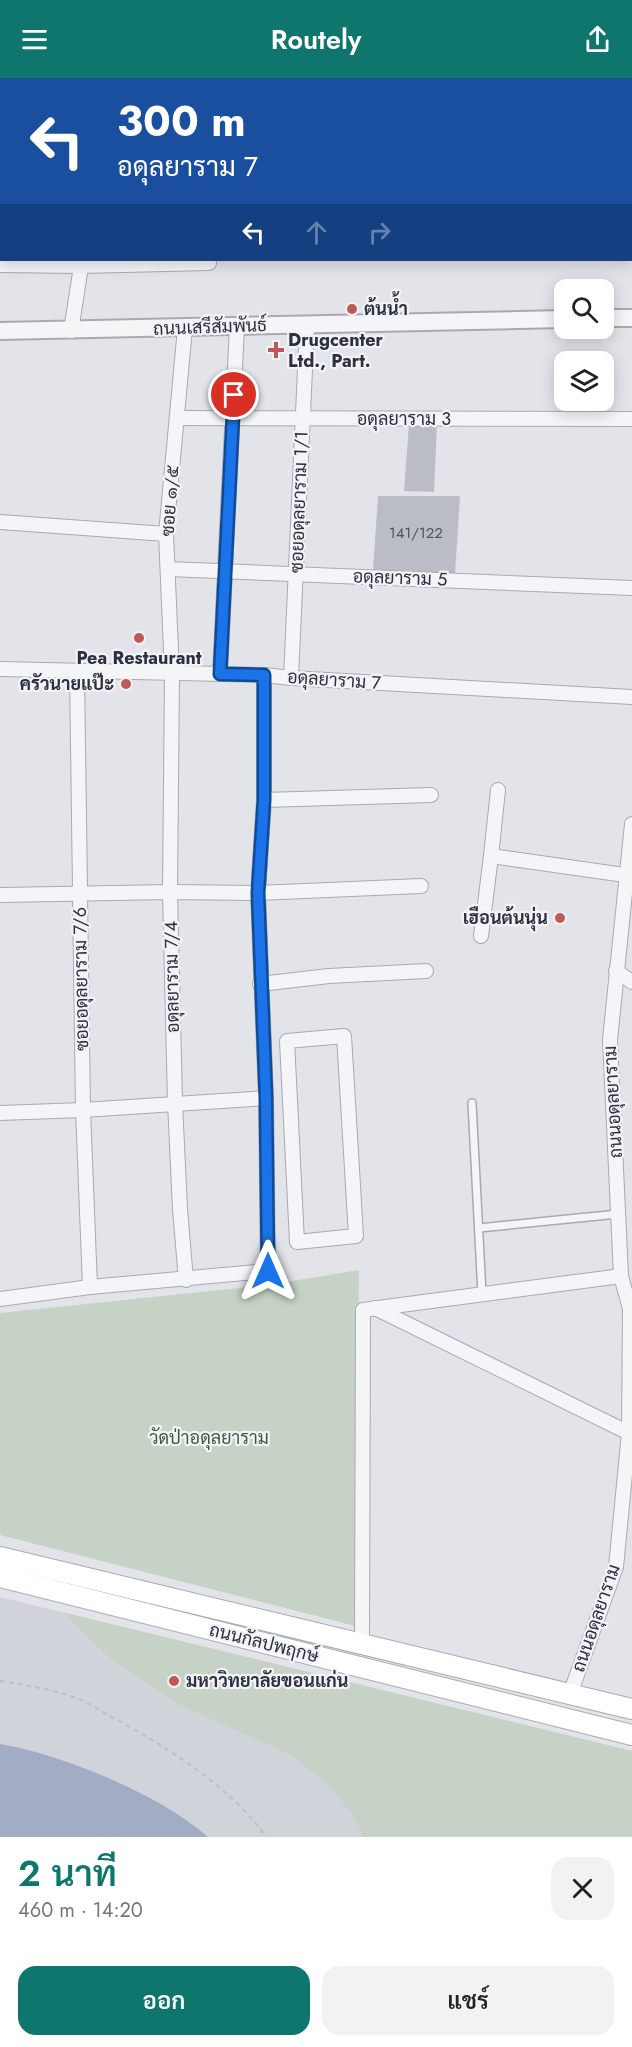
<!DOCTYPE html>
<html lang="th">
<meta charset="utf-8">
<style>
body{margin:0;font-family:Jost,Sarabun,sans-serif;background:#f2f2f2;color:#222;height:100vh;display:flex;flex-direction:column;font-size:22px;white-space:nowrap}
*{box-sizing:border-box;margin:0}
p{font-size:20px;color:#767676}
.icon{flex:none;width:33px;height:33px;fill:none;stroke:currentColor;stroke-width:2;stroke-linecap:round;stroke-linejoin:round}
.map{position:relative;height:1759px;overflow:hidden}
.side{display:flex;flex-direction:column;background:#fff;flex:1}
.side>*{flex:none}
.banner{position:absolute;left:0px;top:0px;width:633px;height:183px;box-shadow:0 3px 15px #0003;background:#1a4fa0;color:#fff;overflow:hidden}
.tools{position:absolute;left:554px;top:201px;display:grid;gap:12px}
.tools a{display:grid;place-items:center;width:60px;height:60px;border-radius:12px;background:#fff;box-shadow:0 3px 15px #0003;font-size:30px}
.pin{position:absolute;display:grid;place-items:center;width:51px;height:51px;color:#fff;margin:-26px;border:3px solid #fff;border-radius:50%;box-shadow:0 2px 6px #0007}
.me{position:absolute;width:66px;margin:-33px;rotate:0deg;stroke-linejoin:round;filter:drop-shadow(0 0 4px #0008)}
.turn{display:flex;align-items:center;gap:21px;height:126px;padding:0 18px;font-size:27px}
.turn .icon{width:78px;height:78px;stroke-width:2.5}
.turn b{display:block;font-size:42px;line-height:51px}
.lanes{display:flex;align-items:center;height:57px;padding:0 18px;background:#0003;justify-content:center;gap:30px;direction:ltr}
.lanes .off{opacity:.35}
.round{display:grid;place-items:center;flex:none;width:63px;height:63px;border-radius:18px;background:#f2f2f2}
.summary{display:flex;align-items:center;justify-content:space-between;height:102px;padding:0 18px}
h1{font-size:36px;font-weight:600;line-height:45px;color:#0f766e}
.cta{display:flex;gap:12px;margin-top:auto;padding:12px 18px}
.cta a{flex:1;height:69px;border-radius:18px;background:#0f766e;color:#fff;font-size:24px;font-weight:600;line-height:69px;text-align:center}
.cta a+a{background:#f2f2f2;color:#222}
header{display:flex;justify-content:space-between;align-items:center;height:78px;padding:0 18px;background:#0f766e;color:#fff;font-size:27px;font-weight:600}
.map>svg:first-child{display:block}
.built{fill:#d1d3db}
.green{fill:#c6d2c5}
.water{fill:#a2adc5}
.building{fill:#babdc5}
.lines{fill:none;stroke-linecap:round;stroke-linejoin:round}
.service-casing{stroke:#a8aab3;stroke-width:10}
.minor-casing{stroke:#a8aab3;stroke-width:16}
.tertiary-casing{stroke:#a8aab3;stroke-width:20}
.secondary-casing{stroke:#a8aab3;stroke-width:22}
.path{stroke:#bdbec4;stroke-width:2;stroke-dasharray:4.5 4.5;stroke-linecap:butt}
.service{stroke:#f5f5f8;stroke-width:7}
.minor{stroke:#f5f5f8;stroke-width:14}
.tertiary{stroke:#f5f5f8;stroke-width:16}
.secondary{stroke:#fff;stroke-width:20}
.route-casing{stroke:#114b97;stroke-width:15}
.route{stroke:#1a73e8;stroke-width:10}
.poi-dot{fill:#c05856;stroke:#f2f3f7;stroke-width:2}
.labels{text-anchor:middle;stroke-width:4.5;stroke-linejoin:round;paint-order:stroke}
.number-label{font-size:15px;fill:#505360}
.poi-label{font-size:18px;font-weight:bold;fill:#2c303f;stroke:#f2f3f7;text-anchor:start}
.street-label{font-size:18px;fill:#2c303f;stroke:#f2f3f7}
.park-label{font-size:18px;fill:#3c5a3b;stroke:#f2f3f7}
</style>
<header><svg class="icon" aria-label="menu" viewBox="0 0 24 24"><path d="M4 6h16M4 12h16M4 18h16"/></svg>Routely<svg class="icon" aria-label="share" viewBox="0 0 24 24"><path d="M12 15V3M7 8l5-5 5 5M5 13v7h14v-7"/></svg></header>
<div class="map">
<svg width="632" height="1759" viewBox="0 0 632 1759">
<rect width="100%" height="100%" fill="#e3e4e9"/>
<polygon class="built" points="0,1519 632,1673 632,1759 0,1759"/>
<g class="green">
<polygon points="359,1192 355,1548 0,1457 0,1235 268,1207"/>
<polygon points="62,1534 632,1673 632,1759 363,1759 356,1742 330,1708 291,1677 178,1626 112,1582"/>
</g>
<path class="water" d="M0 1666C64 1677 159 1716 208 1759H0Z"/>
<g class="building">
<polygon points="409,346 437,346 434,414 404,413"/>
<polygon points="378,418 460,418 455,496 373,493"/>
</g>
<g class="lines">
<g class="service-casing">
<g id="service">
<polyline points="472,1025 482,1216"/>
<polyline points="479,1150 618,1136"/>
</g>
</g>
<g class="minor-casing">
<g id="minor">
<polyline points="124,2 124,0"/>
<polyline points="0,187 80,188 209,185"/>
<polyline points="185,250 166,456 172,596 170,814 175,1025 180,1131 186,1202"/>
<polyline points="71,253 82,182"/>
<polyline points="177,340 632,341"/>
<polyline points="0,444 166,456"/>
<polyline points="168,491 632,510"/>
<polyline points="0,591 264,597 291,600 632,619"/>
<polyline points="77,593 83,1032 90,1209"/>
<polyline points="220,596 237,248"/>
<polyline points="291,600 307,247"/>
<polyline points="264,722 431,717"/>
<polyline points="491,778 498,712"/>
<polyline points="0,817 170,814 258,815 421,808"/>
<polyline points="481,858 491,778 632,798"/>
<polyline points="616,893 632,904"/>
<polyline points="260,906 329,898 426,893"/>
<polygon points="344,958 356,1158 297,1164 287,963"/>
<polyline points="0,1035 83,1032 266,1020"/>
<polyline points="0,1221 90,1209 268,1193 266,1020 258,815 264,722 264,597"/>
<polyline points="375,1230 629,1355"/>
<polyline points="362,1567 363,1232 621,1198"/>
<polyline points="570,1616 616,1489 629,1355 630,1231 621,1198 610,962 632,746"/>
</g>
</g>
<g class="tertiary-casing">
<g id="tertiary">
<polyline points="603,240 632,240"/>
<polyline points="0,253 564,241"/>
</g>
</g>
<g class="secondary-casing">
<g id="secondary">
<polyline points="0,1479 632,1631"/>
<polyline points="0,1499 632,1657"/>
</g>
</g>
<path class="path" d="M0 1603C26 1607 51 1611 76 1620 87 1624 98 1631 108 1637 161 1665 233 1710 266 1759"/>
<use href="#service" class="service"/>
<use href="#minor" class="minor"/>
<use href="#tertiary" class="tertiary"/>
<use href="#secondary" class="secondary"/>
</g>
<g class="lines">
<g class="route-casing">
<polyline id="route" points="234,317 220,596 264,597 264,722 258,815 266,1020 268,1193"/>
</g>
<use href="#route" class="route"/>
</g>
<g class="poi-dot">
<circle cx="352" cy="231" r="6"/>
<path d="M273 263h6v6h6v6h-6v6h-6v-6h-6v-6h6z"/>
<circle cx="139" cy="560" r="6"/>
<circle cx="126" cy="606" r="6"/>
<circle cx="560" cy="840" r="6"/>
<circle cx="174" cy="1603" r="6"/>
</g>
<g class="labels">
<g class="number-label">
<text x="416" y="460">141/122</text>
</g>
<g class="poi-label">
<text x="364" y="237">ต้นน้ำ</text>
<text x="288" y="268">Drugcenter<tspan x="288" dy="21">Ltd., Part.</tspan></text>
<text x="139" y="586" text-anchor="middle">Pea Restaurant</text>
<text x="114" y="612" text-anchor="end">ครัวนายแป๊ะ</text>
<text x="548" y="846" text-anchor="end">เฮือนต้นนุ่น</text>
<text x="186" y="1609">มหาวิทยาลัยขอนแก่น</text>
</g>
<g class="street-label">
<text transform="translate(210 249) rotate(-2)" y="6">ถนนเสรีสัมพันธ์</text>
<text x="404" y="347">อดุลยาราม 3</text>
<text transform="translate(170 423) rotate(-86)" y="6">ซอย ๑/๕</text>
<text transform="translate(299 424) rotate(-88)" y="6">ซอยอดุลยาราม 1/1</text>
<text transform="translate(400 500) rotate(2)" y="6">อดุลยาราม 5</text>
<text transform="translate(334 602) rotate(4)" y="6">อดุลยาราม 7</text>
<text transform="translate(172 899) rotate(-91)" y="6">อดุลยาราม 7/4</text>
<text transform="translate(81 901) rotate(-91)" y="6">ซอยอดุลยาราม 7/6</text>
<text transform="translate(613 1024) rotate(-93)" y="6">ถนนอดุลยาราม</text>
<text transform="translate(596 1540) rotate(-71)" y="6">ถนนอดุลยาราม</text>
<text transform="translate(264 1565) rotate(14)" y="6">ถนนกัลปพฤกษ์</text>
</g>
<g class="park-label">
<text x="209" y="1366">วัดป่าอดุลยาราม</text>
</g>
</g>
</svg>
<div class="tools">
<a><svg class="icon" aria-label="search" viewBox="0 0 24 24"><circle cx="10" cy="10" r="6"/><path d="M15 15l6 6"/></svg></a>
<a><svg class="icon" aria-label="layers" viewBox="0 0 24 24"><path d="M12 4l9 5-9 5-9-5zM3 14l9 5 9-5"/></svg></a>
</div>
<div class="pin" style="left:234px;top:317px;background:#d93025"><svg class="icon" aria-label="arrive" viewBox="0 0 24 24"><path d="M6 21V4h12l-3 4 3 4H6"/></svg></div>
<svg class="me" style="left:268px;top:1193px" viewBox="-20 -20 40 40"><path d="M0-17L14 15 0 8-14 15z" fill="#1a73e8" stroke="#fff" stroke-width="4"/></svg>
<div class="banner">
<div class="turn"><svg class="icon" aria-label="left" viewBox="0 0 24 24"><path d="M17 20v-9H6M10 6l-5 5 5 5"/></svg><div><b>300 m</b>อดุลยาราม 7</div></div>
<div class="lanes"><svg class="icon" aria-label="left" viewBox="0 0 24 24"><path d="M17 20v-9H6M10 6l-5 5 5 5"/></svg><svg class="icon off" aria-label="ahead" viewBox="0 0 24 24"><path d="M12 20V5M6 11l6-6 6 6"/></svg><svg class="icon off" aria-label="right" viewBox="0 0 24 24"><path d="M7 20v-9h11M14 6l5 5-5 5"/></svg></div>
</div>
</div>
<section class="side">
<div class="summary"><div><h1>2 นาที</h1><p>460 m · 14:20</p></div><a class="round"><svg class="icon" aria-label="close" viewBox="0 0 24 24"><path d="M6 6l12 12M18 6L6 18"/></svg></a></div>
<div class="cta"><a>ออก</a><a>แชร์</a></div>
</section>
